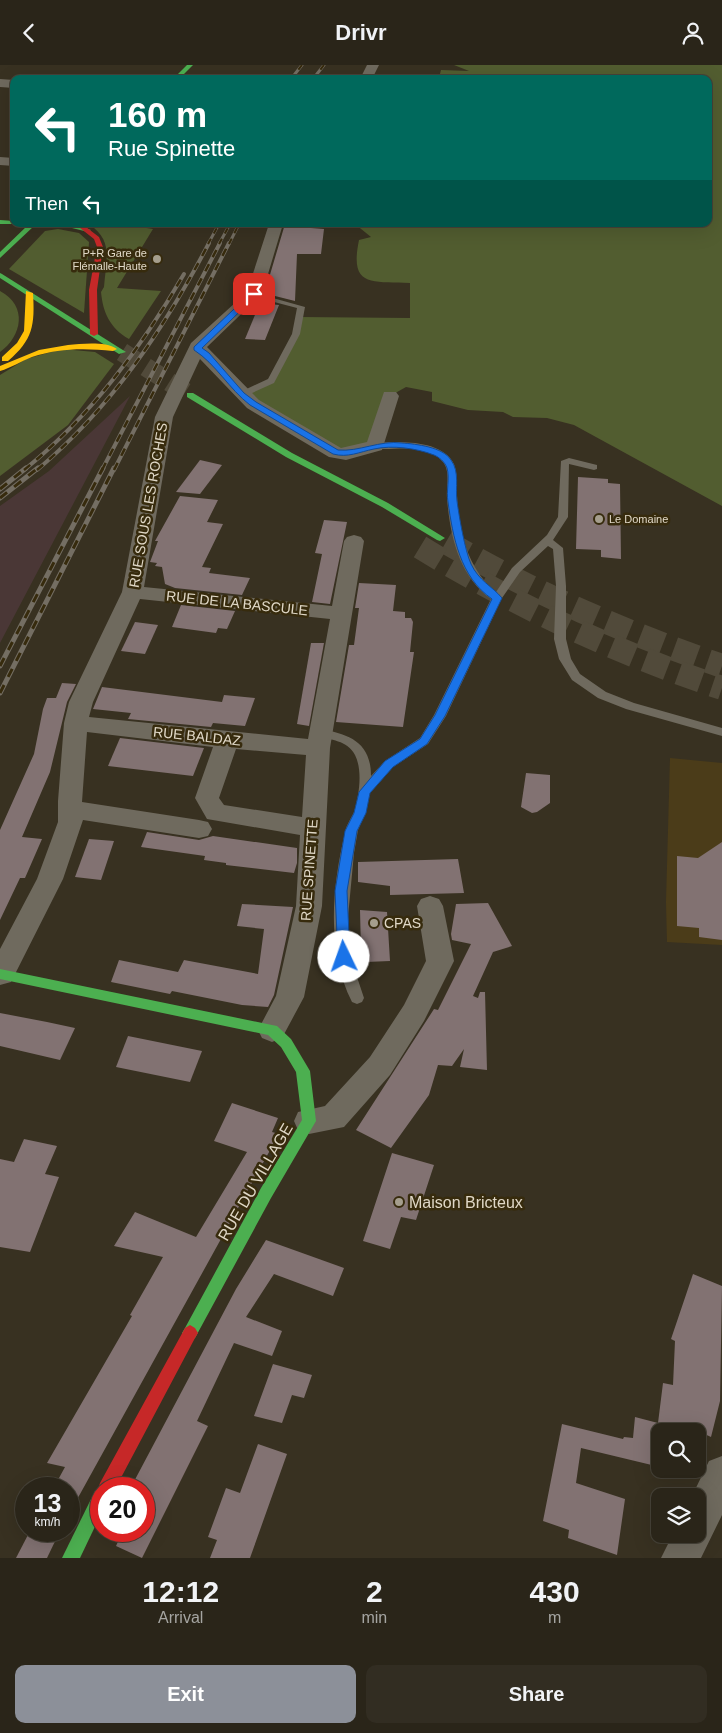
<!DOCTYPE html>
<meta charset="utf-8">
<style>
body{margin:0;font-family:Arial,sans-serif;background:#322d22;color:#f1f3f6;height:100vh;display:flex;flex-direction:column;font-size:19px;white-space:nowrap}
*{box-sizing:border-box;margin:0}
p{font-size:16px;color:#a5a5a2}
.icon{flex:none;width:28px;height:28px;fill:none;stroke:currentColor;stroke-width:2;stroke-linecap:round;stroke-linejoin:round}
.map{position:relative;height:1493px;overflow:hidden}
.sheet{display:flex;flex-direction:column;background:#2a2519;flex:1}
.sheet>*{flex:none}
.banner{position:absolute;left:10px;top:10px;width:702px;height:152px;border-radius:10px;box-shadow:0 5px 20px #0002,0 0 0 1px #464238;background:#00695c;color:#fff;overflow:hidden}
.tools{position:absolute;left:651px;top:1358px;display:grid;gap:10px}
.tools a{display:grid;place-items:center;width:55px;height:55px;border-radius:10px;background:#2a2519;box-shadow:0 5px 20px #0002,0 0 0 1px #464238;font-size:25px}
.speed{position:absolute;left:15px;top:1412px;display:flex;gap:10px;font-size:25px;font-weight:700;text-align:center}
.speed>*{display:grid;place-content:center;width:65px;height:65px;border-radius:50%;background:#2a2519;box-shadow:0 5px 20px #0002,0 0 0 1px #464238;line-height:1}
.speed small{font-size:12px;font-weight:400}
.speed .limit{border:8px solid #d22;background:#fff;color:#111}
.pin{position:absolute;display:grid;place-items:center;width:42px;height:42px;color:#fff;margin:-21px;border-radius:10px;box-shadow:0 2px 8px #0006}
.me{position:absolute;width:55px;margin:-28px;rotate:357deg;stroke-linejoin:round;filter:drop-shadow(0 0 4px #0008)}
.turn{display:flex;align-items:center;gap:18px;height:105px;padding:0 15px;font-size:22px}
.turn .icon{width:65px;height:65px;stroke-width:2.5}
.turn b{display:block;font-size:35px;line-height:42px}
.then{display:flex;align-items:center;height:48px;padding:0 15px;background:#0003;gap:10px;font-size:19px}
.eta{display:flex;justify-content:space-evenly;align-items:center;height:85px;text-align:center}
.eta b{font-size:30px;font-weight:700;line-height:35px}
.primary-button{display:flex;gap:10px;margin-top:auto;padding:10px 15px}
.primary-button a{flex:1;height:58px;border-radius:10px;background:#8c9099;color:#fff;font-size:20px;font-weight:700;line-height:58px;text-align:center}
.primary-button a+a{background:#322d22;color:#f1f3f6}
header{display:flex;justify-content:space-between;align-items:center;height:65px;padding:0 15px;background:#2a2519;font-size:22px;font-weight:700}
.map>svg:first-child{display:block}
.industrial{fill:#4a3736}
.built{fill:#4b3c19}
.green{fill:#525d30}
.building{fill:#827272}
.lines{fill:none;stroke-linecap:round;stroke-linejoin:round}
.secondary-tunnel-far1{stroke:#514a3a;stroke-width:19;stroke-dasharray:19 9;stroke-linecap:butt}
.secondary-tunnel{stroke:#514a3a;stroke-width:24;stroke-dasharray:24 12;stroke-linecap:butt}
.lane{fill:#6f6a5e;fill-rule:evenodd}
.street{fill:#6f6a5e;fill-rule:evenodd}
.fast{fill:#4caf50;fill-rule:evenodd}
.slow{fill:#ffc107;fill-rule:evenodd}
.jam{fill:#c62828;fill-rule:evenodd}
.rail-far2-casing{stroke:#746e63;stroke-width:3}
.rail-far1-casing{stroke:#746e63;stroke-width:4}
.rail-casing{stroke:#746e63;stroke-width:5}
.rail-far2{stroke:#372b0d;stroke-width:2;stroke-dasharray:6;stroke-linecap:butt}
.rail-far1{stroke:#372b0d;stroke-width:2.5;stroke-dasharray:8;stroke-linecap:butt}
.rail{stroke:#372b0d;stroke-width:3;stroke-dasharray:9;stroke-linecap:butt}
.route{fill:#1a73e8;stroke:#114b97}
.poi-dot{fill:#a59e8d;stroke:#372b0d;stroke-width:2}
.labels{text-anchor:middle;stroke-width:5;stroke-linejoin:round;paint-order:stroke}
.far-poi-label{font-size:11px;fill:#e0d8c7;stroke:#372b0d;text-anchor:end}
.street-label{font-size:14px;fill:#e0d8c7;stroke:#372b0d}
.poi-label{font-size:14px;fill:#e0d8c7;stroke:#372b0d;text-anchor:start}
.near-street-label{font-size:16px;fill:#e0d8c7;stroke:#372b0d}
.near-poi-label{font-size:16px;fill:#e0d8c7;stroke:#372b0d;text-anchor:start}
</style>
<header><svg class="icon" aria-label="back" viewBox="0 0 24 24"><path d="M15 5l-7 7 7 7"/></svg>Drivr<svg class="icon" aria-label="person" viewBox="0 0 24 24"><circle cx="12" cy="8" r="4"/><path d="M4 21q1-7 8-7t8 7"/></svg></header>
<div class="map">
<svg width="722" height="1493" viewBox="0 0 722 1493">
<rect width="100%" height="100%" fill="#383121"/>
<polygon class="industrial" points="130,331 0,578 0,441 49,406"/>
<polygon class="built" points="670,693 722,698 722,880 667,877 666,837"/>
<g class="green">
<path d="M454 0H722V441L574 360 547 353 513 352 503 347 468 345 432 336V327L406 322 390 331 375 381 346 389 241 330 271 316 296 269 299 252 410 253V218C372 216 349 223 359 175L371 172 355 159H709V14L439 13 441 5 469 6Z"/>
<path d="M89 159H121L153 164 117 223 161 226 129 274C110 263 103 248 101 227L104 222C106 195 114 176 89 159Z"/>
<polygon points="58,164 79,168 89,177 84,248 9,204 45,166"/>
<path d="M0 226C28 241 22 271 0 287Z"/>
<polygon points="62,284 95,287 114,299 68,360 0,411 0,310 26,294"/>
</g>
<g class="building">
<polygon points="285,159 313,159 311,163 324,164 321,189 297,189 295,236 267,229 269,213"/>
<polygon points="260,238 279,240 265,275 245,274"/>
<polygon points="200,395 222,400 200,429 176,427"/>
<polygon points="578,412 608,414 608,418 620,419 621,494 601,492 601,485 576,484"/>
<polygon points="180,431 218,435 207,457 223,459 202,502 211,503 209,508 250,513 242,530 175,523 165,519 162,502 155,501 157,498 150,497 158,476 155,476"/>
<polygon points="324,455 347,457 330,539 312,537 322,489 315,488"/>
<polygon points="359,518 396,520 393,546 405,547 405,553 411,553 413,557 410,587 414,587 403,662 336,657 349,580 354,580 359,543 355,543"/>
<polygon points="181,540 235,546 227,564 218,563 216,568 172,562"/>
<polygon points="135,557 158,560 145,589 121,586"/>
<polygon points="311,578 324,578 309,661 297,659"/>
<polygon points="62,618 76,619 67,637 50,707 22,772 42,774 25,813 20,813 0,855 0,765 34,689 43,644 47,633 56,633"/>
<polygon points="102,622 222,637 224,630 255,633 245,661 213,658 211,662 128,654 131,648 93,644"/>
<polygon points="120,673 204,683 193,711 108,701"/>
<polygon points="526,708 550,710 550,738 537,747 532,748 521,742"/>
<polygon points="147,767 199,775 213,771 297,783 297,798 294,808 226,800 226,798 204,795 205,791 141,782"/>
<polygon points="89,774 114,776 101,815 75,812"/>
<polygon points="722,777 722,875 699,872 699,863 677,861 677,791 698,793"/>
<polygon points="458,794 464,828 390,830 390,821 358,817 358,797"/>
<polygon points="488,838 512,881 493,887 473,931 478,933 480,927 485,927 487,1005 460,1002 464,984 452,1001 438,1000 429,1030 391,1083 356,1065 434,944 438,945 471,879 452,875 451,869 456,839"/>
<polygon points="242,839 293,842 274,930 268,942 242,940 172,926 170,929 111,917 119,895 178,907 184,895 258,909 264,864 237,861"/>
<polygon points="360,845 387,847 390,896 366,897 364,886 361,886"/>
<polygon points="0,948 47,957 75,963 60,995 0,981"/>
<polygon points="128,971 202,986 190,1017 116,1002"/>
<polygon points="232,1038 278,1053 272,1067 279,1069 69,1449 69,1424 53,1424 65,1402 47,1398 132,1251 130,1250 163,1192 114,1181 135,1147 196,1172 247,1087 214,1076"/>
<polygon points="24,1074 57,1081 45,1109 59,1112 30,1187 0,1182 0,1094 14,1097"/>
<polygon points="392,1088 434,1100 416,1155 401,1152 390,1184 363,1176"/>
<polygon points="266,1175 344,1203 333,1231 274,1209 246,1252 282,1266 272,1291 234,1278 197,1356 208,1361 142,1493 116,1481 123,1466 144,1466 144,1424 130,1424 236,1224"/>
<polygon points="693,1209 722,1221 720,1336 711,1372 698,1366 680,1363 680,1366 660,1366 660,1402 581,1383 576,1418 625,1434 617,1490 568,1473 569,1465 543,1456 562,1359 623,1374 624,1372 633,1373 635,1352 658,1358 663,1318 673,1320 675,1276 671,1274"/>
<polygon points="273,1299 312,1310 304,1333 292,1330 282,1358 254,1351"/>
<polygon points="258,1379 287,1389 250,1493 210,1493 217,1475 208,1472 226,1423 240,1428"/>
<polygon points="30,1466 60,1466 47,1493 16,1493"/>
</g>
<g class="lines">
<polyline class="secondary-tunnel-far1" points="122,287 190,330"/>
<g class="secondary-tunnel">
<path d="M446 477C534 528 626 568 722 601"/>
<path d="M420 482C516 541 615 587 722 623"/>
</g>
<g class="lane">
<polygon points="251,227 305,242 300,269 274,318 241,333 238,332 238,328 268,314 292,269 297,243 251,231"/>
<path d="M392 377C411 377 437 378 450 393 459 403 456 418 457 430 458 465 468 505 496 527L512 503 547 470 558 452 561 396 569 393 597 400V404L594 405 569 399 568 452 553 475 563 483 566 521V574L571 594 580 609 606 627 634 638 722 663V671L626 644 598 633 572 615 559 594 554 574 556 521 553 484 548 481 520 507 502 533 446 651 428 679 393 702 370 728 366 747 358 765 354 788 348 852 351 894 364 933 362 937 357 939 352 937C326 886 332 822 345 768 346 760 351 754 354 747 359 731 363 706 355 690 347 675 331 675 316 671L314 668 320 664C349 669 371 677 371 711L385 696 420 673 434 650 491 534C459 511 450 471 447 433 446 421 451 405 442 396 423 374 381 390 370 381L375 378Z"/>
</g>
<g class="street">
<polygon points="367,0 379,0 372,14 360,14"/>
<polygon points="0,14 14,15 14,23 0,22"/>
<polygon points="0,92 14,93 14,101 0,100"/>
<path d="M269 159H283L262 229 207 282 259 335 341 383 367 377 384 327H396L399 331 382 385 346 395 329 392 247 343 200 294 173 352 144 522 332 541 344 476 347 472 354 470 361 472 364 476 330 683 322 841 304 932 282 973 272 977 262 973 258 965 276 931 296 841 300 770 207 754 195 733 213 682 87 667 82 737 199 755 208 757 212 764 208 771 199 773 83 755 63 814 11 917 0 920V884L37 814 58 757V736L64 658 69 637 122 527 155 352 191 278 247 227ZM140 534 330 554 308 674 89 652 93 637ZM236 684 306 690 302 752 224 740 219 733Z"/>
<polygon points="430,831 439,834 443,841 454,896 424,956 390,1010 344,1062 309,1069 298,1065 294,1056 298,1047 325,1041 370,992 404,940 426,896 417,841 421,834"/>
<polygon points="722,1391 722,1450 701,1493 661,1493 673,1469 698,1469 698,1431 692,1431 709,1396"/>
</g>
<g class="fast">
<polygon points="187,0 193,0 179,14 173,14"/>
<polygon points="0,155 14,156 14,159 17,159 0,159"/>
<polygon points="25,159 72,159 91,165 88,167 72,163 34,161 0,193 0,187 27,161"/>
<polygon points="0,208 2,209 126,287 119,289 0,213"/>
<polygon points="187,328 193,328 292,388 388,438 445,473 440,476 437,475 382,442 286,392 187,332"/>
<polygon points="0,904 272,960 277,961 291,974 310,1006 316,1056 271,1133 195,1273 190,1276 185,1273 182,1268 185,1263 261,1123 302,1055 296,1007 281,982 268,970 0,914"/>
<polygon points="101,1424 101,1449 80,1493 62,1493 95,1426"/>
</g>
<g class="slow">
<path d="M26 226 33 228C35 260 33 275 8 296H2V292L17 278 24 266Z"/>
<path d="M68 280C82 279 105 276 117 284L113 286C85 283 59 283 32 292 21 296 11 303 0 306V301L39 285Z"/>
</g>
<g class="jam">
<polygon points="75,159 82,159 99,172 103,182 97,225 98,269 94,271 90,269 89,225 97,182 94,174"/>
<polygon points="190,1260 195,1263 198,1268 195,1273 115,1424 101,1424 100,1430 98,1424 100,1418 185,1263"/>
</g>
<g class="rail-far2-casing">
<g id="rail-far2">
<polyline points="291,14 302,0"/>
<polyline points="313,14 324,0"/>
<polyline points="208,179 219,159"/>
<polyline points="219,179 230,159"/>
<polyline points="229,179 239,159"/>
</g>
</g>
<g class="rail-far1-casing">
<g id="rail-far1">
<path d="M24 405C91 351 141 283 184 209"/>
<path d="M37 405C112 342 164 264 209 178"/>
<polyline points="102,405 220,178"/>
<polyline points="114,405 229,178"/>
</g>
</g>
<g class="rail-casing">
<g id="rail">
<polyline points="0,424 26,403"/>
<polyline points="0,433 38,403"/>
<polyline points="0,601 103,403"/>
<polyline points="0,628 114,403"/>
</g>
</g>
<use href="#rail-far2" class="rail-far2"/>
<use href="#rail-far1" class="rail-far1"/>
<use href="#rail" class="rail"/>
</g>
<path class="route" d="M252 227 258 229 202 283 209 288 244 328 256 337 338 385C359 387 380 375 402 378 416 379 443 382 451 395 460 407 455 423 457 436 459 451 465 486 471 499 479 516 492 521 502 533L445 651 427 679 393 702 370 728 366 748 357 766 347 826 350 892 344 897 338 892 335 826 345 766 354 748 359 727 385 696 420 674 435 650 492 534C460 512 453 472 448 437 446 426 450 413 447 403 445 397 439 392 434 390 416 383 392 380 374 384 359 387 348 393 333 389L250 340C229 324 216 299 194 285V282Z"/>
<g class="poi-dot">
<circle cx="157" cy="194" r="5"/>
<circle cx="599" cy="454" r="5"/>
<circle cx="374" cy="858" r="5"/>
<circle cx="399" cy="1137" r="5"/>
</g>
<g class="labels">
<g class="far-poi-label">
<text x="147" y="192">P+R Gare de<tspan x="147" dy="13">Flémalle-Haute</tspan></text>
<text x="609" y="458" text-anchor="start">Le Domaine</text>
</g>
<g class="street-label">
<text transform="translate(148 440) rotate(-80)" y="5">RUE SOUS LES ROCHES</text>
<text transform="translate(237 538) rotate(6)" y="5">RUE DE LA BASCULE</text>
<text transform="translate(197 671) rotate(6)" y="5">RUE BALDAZ</text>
<text transform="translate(309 805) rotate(-86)" y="5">RUE SPINETTE</text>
</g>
<g class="poi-label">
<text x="384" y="863">CPAS</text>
</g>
<g class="near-street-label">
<text transform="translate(255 1117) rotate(-60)" y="6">RUE DU VILLAGE</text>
</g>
<g class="near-poi-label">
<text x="409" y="1143">Maison Bricteux</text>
</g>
</g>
</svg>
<div class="tools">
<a><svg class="icon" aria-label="search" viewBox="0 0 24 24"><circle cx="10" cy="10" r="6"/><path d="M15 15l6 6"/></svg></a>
<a><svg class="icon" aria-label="layers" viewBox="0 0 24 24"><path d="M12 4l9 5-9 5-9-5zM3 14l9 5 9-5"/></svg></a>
</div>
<div class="speed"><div>13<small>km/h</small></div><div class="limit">20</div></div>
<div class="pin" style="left:254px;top:229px;background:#d93025"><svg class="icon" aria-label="arrive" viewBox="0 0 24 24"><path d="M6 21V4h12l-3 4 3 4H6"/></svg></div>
<svg class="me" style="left:344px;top:892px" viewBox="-20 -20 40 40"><circle r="19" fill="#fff"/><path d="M0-13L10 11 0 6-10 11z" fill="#1a73e8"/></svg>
<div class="banner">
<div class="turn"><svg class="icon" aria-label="left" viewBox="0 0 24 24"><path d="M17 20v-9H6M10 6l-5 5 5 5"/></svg><div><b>160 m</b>Rue Spinette</div></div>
<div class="then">Then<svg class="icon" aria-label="left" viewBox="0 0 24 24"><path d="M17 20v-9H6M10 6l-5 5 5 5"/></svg></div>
</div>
</div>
<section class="sheet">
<div class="eta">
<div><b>12:12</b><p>Arrival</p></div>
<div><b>2</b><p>min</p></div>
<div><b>430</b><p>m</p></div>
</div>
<div class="primary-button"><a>Exit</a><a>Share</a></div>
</section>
